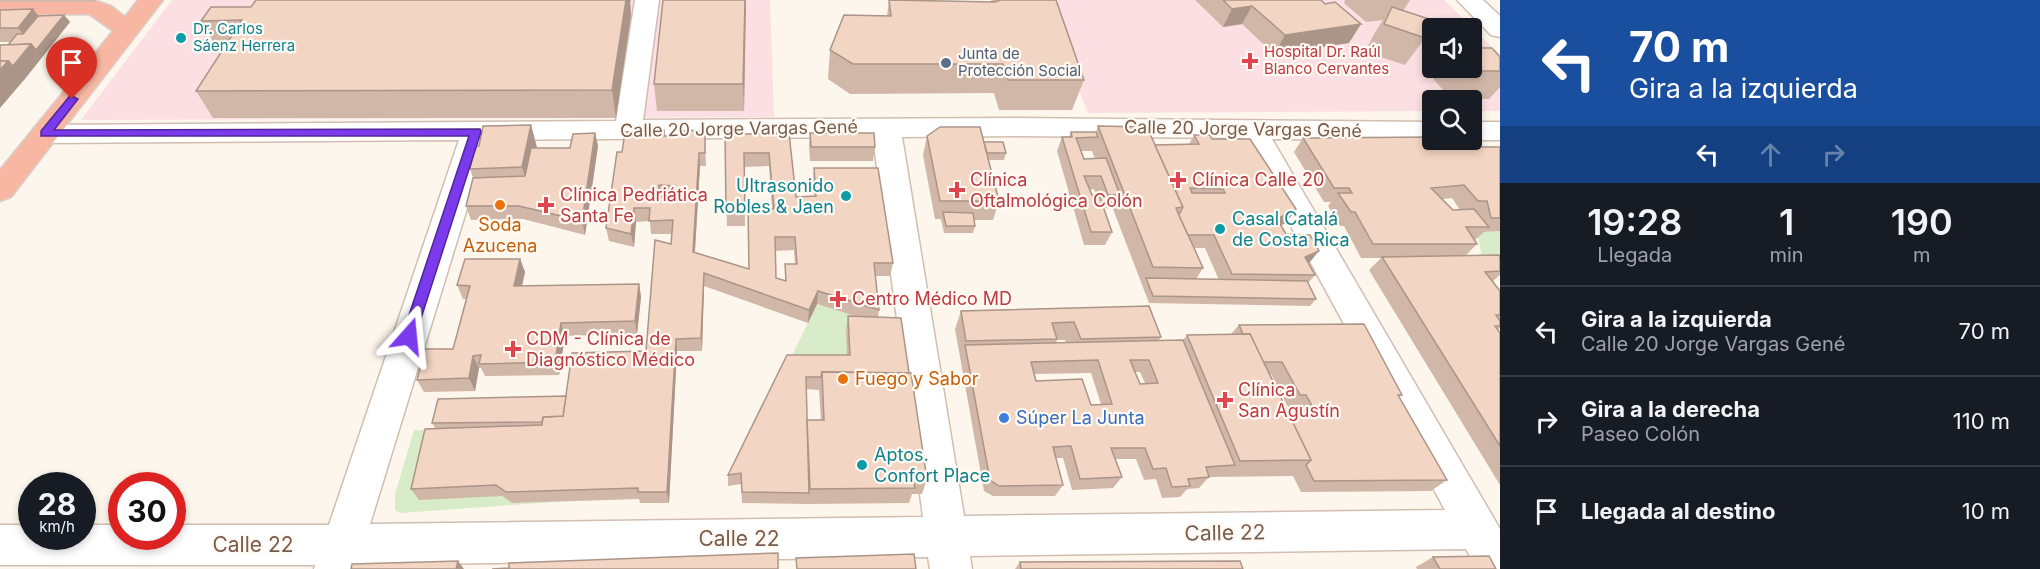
<!DOCTYPE html>
<html lang="es">
<meta charset="utf-8">
<style>
body{margin:0;font-family:Inter,sans-serif;background:#242831;color:#f1f3f6;height:100vh;display:flex;flex-direction:column;font-size:22px;white-space:nowrap}
*{box-sizing:border-box;margin:0}
p{font-size:20px;color:#9ea1a6}
.icon{flex:none;width:33px;height:33px;fill:none;stroke:currentColor;stroke-width:2;stroke-linecap:round;stroke-linejoin:round}
.map{position:relative;flex:1;overflow:hidden}
.sheet{display:flex;flex-direction:column;background:#171b24;width:540px}
.sheet>*{flex:none}
.guide{background:#1a4fa0;color:#fff;overflow:hidden}
.tools{position:absolute;left:1422px;top:18px;display:grid;gap:12px}
.tools a{display:grid;place-items:center;width:60px;height:60px;border-radius:6px;background:#171b24;box-shadow:0 3px 9px #0003;font-size:30px}
.speed{position:absolute;left:18px;top:472px;display:flex;gap:12px;font-size:30px;font-weight:700;text-align:center}
.speed>*{display:grid;place-content:center;width:78px;height:78px;border-radius:50%;background:#171b24;box-shadow:0 3px 9px #0003;line-height:1}
.speed small{font-size:15px;font-weight:400}
.speed .limit{border:9px solid #d22;background:#fff;color:#111}
.pin{position:absolute;display:grid;place-items:center;width:51px;height:51px;color:#fff;margin:-62px -26px;border-radius:50% 50% 50% 0;rotate:-45deg;box-shadow:0 0 6px #0007}
.pin .icon{rotate:45deg}
.me{position:absolute;width:66px;margin:-33px;rotate:18deg;stroke-linejoin:round;filter:drop-shadow(0 0 4px #0008)}
.turn{display:flex;align-items:center;gap:21px;height:126px;padding:0 30px;font-size:27px}
.turn .icon{width:78px;height:78px;stroke-width:2.5}
.turn b{display:block;font-size:42px;line-height:51px}
.lanes{display:flex;align-items:center;height:57px;padding:0 30px;background:#0003;justify-content:center;gap:30px;direction:ltr}
.lanes .off{opacity:.35}
.eta{display:flex;justify-content:space-evenly;align-items:center;height:102px;text-align:center}
.eta b{font-size:36px;font-weight:600;line-height:42px}
ul{padding:0;list-style:none}
li{display:flex;align-items:center;gap:18px;height:90px;padding:0 30px;border-top:2px solid #363941}
li div{flex:1}
li b{display:block;font-size:22px}
li em{font-style:normal}
main{display:flex;flex:1;min-height:0}
.map>svg:first-child{display:block}
.medical{fill:#fbdfe3;fill-rule:evenodd}
.green{fill:#d8ecc9}
.lines{fill:none;stroke-linecap:round;stroke-linejoin:round}
.minor-casing{stroke:#d1beb0;stroke-width:3}
.highway-casing{stroke:#dad1cd;stroke-width:3}
.minor{fill:#fff;fill-rule:evenodd}
.highway{fill:#f7b7a3;fill-rule:evenodd}
.wall{fill:#d1b7a8;fill-rule:evenodd}
.shaded-wall{fill:#aa9588}
.building{fill:#f3d5c3;stroke:#aa9588;stroke-width:1.5;fill-rule:evenodd}
.route{fill:#7c3aed;stroke:#51269a;stroke-width:1.5}
.culture-dot{fill:#0f9aa8;stroke:#fffaf3;stroke-width:2}
.health-dot{fill:#e0444e;stroke:#fffaf3;stroke-width:2}
.service-dot{fill:#5c6f8a;stroke:#fffaf3;stroke-width:2}
.food-dot{fill:#e8710a;stroke:#fffaf3;stroke-width:2}
.shop-dot{fill:#3f7fe0;stroke:#fffaf3;stroke-width:2}
.labels{text-anchor:middle;stroke-width:4.5;stroke-linejoin:round;paint-order:stroke}
.far-culture-label{font-size:15px;fill:#0d838f;stroke:#fffaf3;text-anchor:start}
.far-health-label{font-size:15px;fill:#be3a42;stroke:#fffaf3;text-anchor:start}
.far-service-label{font-size:15px;fill:#4e5e75;stroke:#fffaf3;text-anchor:start}
.street-label{font-size:18px;fill:#7a5c4d;stroke:#fffaf3}
.health-label{font-size:18px;fill:#be3a42;stroke:#fffaf3;text-anchor:start}
.culture-label{font-size:18px;fill:#0d838f;stroke:#fffaf3;text-anchor:start}
.food-label{font-size:18px;fill:#c56008;stroke:#fffaf3}
.shop-label{font-size:18px;fill:#366cbe;stroke:#fffaf3;text-anchor:start}
.near-street-label{font-size:21px;fill:#7a5c4d;stroke:#fffaf3}
</style>
<main>
<div class="map">
<svg width="1500" height="569" viewBox="0 0 1500 569">
<rect width="100%" height="100%" fill="#fdf6ec"/>
<g class="medical">
<polygon points="172,0 770,0 774,117 81,120"/>
<path d="M1045 0H1444L1500 55V111H1472V100H1432V111L1088 113ZM1432 28H1472V68H1432Z"/>
</g>
<g class="green">
<polygon points="1500,231 1500,257 1482,257 1477,232"/>
<polygon points="817,304 877,323 848,368 786,368"/>
<polygon points="548,429 502,496 512,503 569,501 400,513 395,510 395,494 414,430"/>
</g>
<g class="lines">
<g class="minor-casing">
<g id="minor">
<path d="M635 0H659L643 120 1015 118 1432 122V140H1435H1432L1272 139 1500 529V569H1477L1466 549 970 556 972 569H930L928 557 357 565 356 569H314L315 565H0V525H32V537H82V525H122V537H172V525H329L459 140 45 143 35 141 31 134 35 127 45 125 616 121ZM1015 136 1243 138 1445 510 964 516 902 137ZM873 137 923 517 370 524 488 140Z"/>
<polygon points="1457,0 1483,0 1500,16 1500,37 1491,35"/>
<polygon points="1472,122 1500,122 1500,140 1469,140 1472,140"/>
</g>
</g>
<g class="highway-casing">
<polygon id="highway" points="94,0 111,6 125,17 138,0 163,0 11,197 0,201 0,170 113,31 89,14 0,15 0,1"/>
</g>
<use href="#minor" class="minor"/>
<use href="#highway" class="highway"/>
</g>
<g class="wall">
<polygon points="0,0 96,0 94,2 0,2"/>
<polygon points="256,0 631,0 631,2 630,2 631,15 616,118 213,118 196,91 224,48 217,48 201,21 251,7"/>
<polygon points="746,0 744,111 657,111 654,84"/>
<polygon points="889,0 992,2 991,0 1056,0 1084,80 1072,110 999,110 994,93 850,94 828,79 830,50 887,16"/>
<polygon points="1195,0 1321,0 1349,43 1274,54 1242,24 1223,27"/>
<polygon points="1345,0 1410,0 1403,11 1425,38 1405,65 1365,52 1374,34 1383,20 1366,22 1344,3"/>
<polygon points="33,9 38,16 64,15 70,22 24,80 8,45 11,42 0,42 0,10"/>
<polygon points="1500,57 1500,87 1489,99 1450,98 1430,75 1436,68 1472,68"/>
<polygon points="531,125 537,148 570,148 595,133 598,146 585,235 523,219 471,220 466,206 473,178 470,169 479,146"/>
<path d="M1098 126 1155 145 1189 144 1194 135 1212 139 1296 209 1286 223 1281 225 1286 234 1319 251 1309 263 1315 275 1308 283 1316 299 1310 306 1149 303 1113 209 1104 208 1112 232 1105 245H1084L1057 151 1062 137H1069L1071 132H1096ZM1081 151H1092L1095 159H1084ZM1094 189 1097 195H1092L1089 190ZM1194 248H1205L1219 280 1196 279 1203 268Z"/>
<path d="M664 130 665 136 705 144 706 166H700L695 252 749 269 772 209 769 166 744 167 745 226H727L725 131 743 134 789 133 796 197 814 196 813 182 814 168 893 263 890 276H875L879 310 878 317 909 373 927 479 922 494H912L909 503 808 504 742 503 741 484 728 486V475L787 355H847L846 329 848 316H855L817 304 808 323 704 286 702 351H677L669 503H640L639 499 512 503 502 496 419 500 411 489 435 428 432 423 566 396 646 351 671 244 672 234H651L650 221 636 222 634 247 609 241 606 228 622 152ZM794 250 795 264H785V280L776 278 775 251ZM806 389 819 390 821 420H807Z"/>
<polygon points="810,133 875,147 873,161 810,161 809,146"/>
<polygon points="927,136 984,142 1006,153 1004,160 988,160 999,201 993,220 974,220 975,226 973,233 944,233 941,219 935,219 923,155"/>
<path d="M1303 138 1470 147H1500V231L1484 232 1475 240 1477 244 1465 256 1500 258V275L1493 281 1500 291V328L1498 330 1500 333V485L1369 270 1381 258H1361L1344 226H1340L1328 206 1331 202H1324L1294 152ZM1452 198 1460 210H1453L1443 199Z"/>
<polygon points="520,259 525,272 522,286 639,284 641,297 637,334 565,336 559,375 485,376 481,368 479,368 475,391 424,392 417,380 453,349 466,299 463,299 457,285"/>
<path d="M1149 306 1161 337 1159 340H1183L1187 335 1231 334 1239 325 1402 395 1399 397 1447 480 1431 491 1301 492 1293 476 1209 477 1199 488 1187 489 1180 497 1162 498 1156 479 1144 480 1136 459H1115L1122 477 1113 488 1072 490 1063 458H1056L1063 485 1055 496H993L984 491 955 329 961 311ZM1057 340H1065L1066 343H1056ZM1135 372H1140L1145 383 1140 384ZM1091 373 1101 404 1091 405 1036 381 1034 374ZM1269 374H1271L1288 407H1294L1297 413H1288Z"/>
<polygon points="1433,557 1496,569 1417,569 1416,567"/>
<polygon points="1020,562 1243,569 1015,569"/>
</g>
<g class="shaded-wall">
<polygon points="626,0 630,0 631,15 616,118 612,90"/>
<polygon points="745,0 746,0 744,111 743,84"/>
<polygon points="1252,6 1242,24 1223,27 1232,9"/>
<polygon points="33,9 44,23 29,41 18,28"/>
<polygon points="64,15 70,22 24,80 0,108 0,70 8,61 31,44"/>
<polygon points="1361,24 1349,43 1274,54 1285,35"/>
<polygon points="531,125 537,148 529,190 522,167"/>
<polygon points="595,133 598,146 585,235 582,221"/>
<polygon points="699,153 700,166 694,265 693,252"/>
<polygon points="634,208 636,222 634,247 631,234"/>
<polygon points="1296,209 1286,223 1267,232 1277,219"/>
<polygon points="1319,251 1308,264 1305,257"/>
<polygon points="520,259 525,272 519,299 514,286"/>
<polygon points="704,273 704,286 702,351 701,338"/>
<polygon points="639,284 641,297 637,334 635,321"/>
<polygon points="818,291 817,304 808,323 809,310"/>
<polygon points="561,323 565,336 559,375 555,362"/>
<polygon points="676,339 677,351 669,503 667,492"/>
<polygon points="473,356 479,368 475,391 469,378"/>
<polygon points="458,561 464,569 456,569"/>
</g>
<g class="building">
<polygon points="256,0 626,0 612,90 196,91 242,20 201,21 211,7 251,7"/>
<polygon points="663,0 745,0 743,84 654,84"/>
<polygon points="889,0 995,2 1000,0 1056,0 1084,80 1008,80 1003,64 853,64 830,50 844,15 891,16"/>
<polygon points="1223,0 1321,0 1325,4 1335,2 1361,24 1285,35 1252,6 1232,9"/>
<polygon points="1392,7 1432,20 1425,38 1384,24"/>
<polygon points="33,9 18,28 0,28 0,10"/>
<polygon points="64,15 36,50 31,44 8,45 17,34 23,34 38,16"/>
<polygon points="31,44 13,66 8,61 0,61 0,45"/>
<polygon points="1472,48 1492,48 1500,57 1500,71 1472,71 1469,68 1472,68"/>
<polygon points="0,61 8,61 0,70"/>
<polygon points="531,125 522,167 470,169 475,146 479,146 483,126"/>
<polygon points="1098,126 1147,127 1183,207 1176,208 1203,268 1153,267"/>
<polygon points="940,127 980,127 999,201 940,201 927,136"/>
<path d="M664 130V136H679V131L705 130V153H699L693 252 749 269 748 209H774L769 153H744L745 212 726 213 725 131 742 130 743 134 789 133 796 197 816 196 814 168H878L893 263H874L879 310 818 291 809 310 704 273 701 338 676 339 667 492H638V488L506 492 496 485 411 489 425 429 542 425 543 417 563 416 572 353 646 351 655 240 671 244 673 220 649 221 650 208H634L631 234 606 228 617 152H622L625 132ZM659 185 675 186 674 197H658ZM775 237H795L797 264H785L786 281 776 278Z"/>
<polygon points="1071,132 1096,132 1098,137 1076,138 1084,159 1106,158 1120,195 1108,195 1101,176 1084,176 1092,195 1099,195 1112,232 1091,232 1062,137 1072,137"/>
<polygon points="595,133 582,221 519,206 466,206 473,178 525,176 531,148 570,148 573,134"/>
<polygon points="810,133 874,133 875,147 811,147"/>
<path d="M1194 135H1210L1212 139H1250L1296 209 1277 219 1286 234 1310 235 1319 251 1305 257 1315 275 1232 274 1214 235H1188L1178 213H1180L1183 207 1155 145 1199 144ZM1190 188 1223 189 1225 193H1192Z"/>
<polygon points="1432,137 1432,140 1464,140 1470,147 1500,147 1500,218 1491,218 1487,201 1478,201 1464,185 1431,188 1453,210 1474,209 1489,227 1466,227 1477,244 1373,244 1355,212 1351,212 1338,193 1352,193 1349,188 1334,188 1303,138"/>
<polygon points="984,142 1003,142 1006,153 987,153"/>
<polygon points="943,212 973,213 975,226 946,226"/>
<polygon points="1499,255 1500,258 1500,271 1485,272 1500,291 1500,315 1496,315 1500,321 1500,326 1495,326 1500,333 1500,446 1382,257"/>
<polygon points="465,259 520,259 514,286 639,284 635,321 561,323 555,362 479,364 481,355 473,356 469,378 417,380 425,349 453,349 470,286 457,285"/>
<polygon points="1146,278 1307,281 1316,299 1153,296"/>
<polygon points="1149,306 1161,337 1081,339 1074,322 1052,323 1057,339 966,341 961,311"/>
<polygon points="848,316 901,318 909,373 822,372 821,377 806,377 809,493 742,492 741,473 728,475 787,355 850,355"/>
<polygon points="1364,324 1402,395 1398,395 1447,480 1314,481 1306,465 1311,460 1288,413 1316,413 1306,395 1300,395 1282,362 1263,362 1250,334 1243,334 1239,325"/>
<polygon points="1250,334 1311,460 1240,461 1187,335"/>
<path d="M1183 340 1235 465 1206 467 1209 477 1188 479 1190 486 1172 487 1166 468 1153 469 1145 448H1111L1122 477 1080 479 1071 446 1053 447 1063 485 999 486 990 480 965 345ZM1098 360 1112 404 1091 405 1082 379 1036 381 1031 362ZM1130 360H1149L1158 383 1140 384Z"/>
<polygon points="822,372 911,373 927,479 913,479 915,488 810,489 807,420 824,420"/>
<polygon points="566,396 563,416 543,417 542,422 432,423 438,399"/>
<polygon points="778,553 778,569 492,569 509,568 509,563"/>
<polygon points="914,554 916,569 797,569 796,558"/>
<polygon points="1489,556 1496,569 1440,569 1433,557"/>
<polygon points="458,561 456,569 351,569 352,564"/>
<polygon points="1240,561 1243,569 1021,569 1020,562"/>
</g>
<polygon class="route" points="72,96 78,99 54,130 480,129 481,132 414,340 404,340 402,336 469,136 41,136 41,131 69,97"/>
<g class="culture-dot">
<circle cx="181" cy="38" r="6"/>
<circle cx="846" cy="196" r="6"/>
<circle cx="1220" cy="229" r="6"/>
<circle cx="862" cy="465" r="6"/>
</g>
<g class="health-dot">
<path d="M1247 52h6v6h6v6h-6v6h-6v-6h-6v-6h6z"/>
<path d="M1175 171h6v6h6v6h-6v6h-6v-6h-6v-6h6z"/>
<path d="M954 181h6v6h6v6h-6v6h-6v-6h-6v-6h6z"/>
<path d="M543 196h6v6h6v6h-6v6h-6v-6h-6v-6h6z"/>
<path d="M835 290h6v6h6v6h-6v6h-6v-6h-6v-6h6z"/>
<path d="M510 340h6v6h6v6h-6v6h-6v-6h-6v-6h6z"/>
<path d="M1222 391h6v6h6v6h-6v6h-6v-6h-6v-6h6z"/>
</g>
<circle class="service-dot" cx="946" cy="63" r="6"/>
<g class="food-dot">
<circle cx="500" cy="205" r="6"/>
<circle cx="843" cy="379" r="6"/>
</g>
<circle class="shop-dot" cx="1004" cy="418" r="6"/>
<g class="labels">
<g class="far-culture-label">
<text x="193" y="34">Dr. Carlos<tspan x="193" dy="17">Sáenz Herrera</tspan></text>
</g>
<g class="far-health-label">
<text x="1264" y="57">Hospital Dr. Raúl<tspan x="1264" dy="17">Blanco Cervantes</tspan></text>
</g>
<g class="far-service-label">
<text x="958" y="59">Junta de<tspan x="958" dy="17">Protección Social</tspan></text>
</g>
<g class="street-label">
<text transform="translate(739 129) rotate(-1)" y="6">Calle 20 Jorge Vargas Gené</text>
<text transform="translate(1243 129) rotate(1)" y="6">Calle 20 Jorge Vargas Gené</text>
</g>
<g class="health-label">
<text x="970" y="186">Clínica<tspan x="970" dy="21">Oftalmológica Colón</tspan></text>
<text x="1192" y="186">Clínica Calle 20</text>
<text x="560" y="201">Clínica Pedriática<tspan x="560" dy="21">Santa Fe</tspan></text>
<text x="852" y="305">Centro Médico MD</text>
<text x="526" y="345">CDM - Clínica de<tspan x="526" dy="21">Diagnóstico Médico</tspan></text>
<text x="1238" y="396">Clínica<tspan x="1238" dy="21">San Agustín</tspan></text>
</g>
<g class="culture-label">
<text x="834" y="192" text-anchor="end">Ultrasonido<tspan x="834" dy="21">Robles &amp; Jaen</tspan></text>
<text x="1232" y="225">Casal Catalá<tspan x="1232" dy="21">de Costa Rica</tspan></text>
<text x="874" y="461">Aptos.<tspan x="874" dy="21">Confort Place</tspan></text>
</g>
<g class="food-label">
<text x="500" y="231">Soda<tspan x="500" dy="21">Azucena</tspan></text>
<text x="855" y="385" text-anchor="start">Fuego y Sabor</text>
</g>
<g class="shop-label">
<text x="1016" y="424">Súper La Junta</text>
</g>
<g class="near-street-label">
<text transform="translate(1225 533) rotate(-1)" y="7">Calle 22</text>
<text x="739" y="546">Calle 22</text>
<text x="253" y="552">Calle 22</text>
</g>
</g>
</svg>
<div class="tools">
<a><svg class="icon" aria-label="sound" viewBox="0 0 24 24"><path d="M4 9h4l5-4v14l-5-4H4zM17 9q2 3 0 6"/></svg></a>
<a><svg class="icon" aria-label="search" viewBox="0 0 24 24"><circle cx="10" cy="10" r="6"/><path d="M15 15l6 6"/></svg></a>
</div>
<div class="speed"><div>28<small>km/h</small></div><div class="limit">30</div></div>
<div class="pin" style="left:72px;top:99px;background:#d93025"><svg class="icon" aria-label="arrive" viewBox="0 0 24 24"><path d="M6 21V4h12l-3 4 3 4H6"/></svg></div>
<svg class="me" style="left:409px;top:336px" viewBox="-20 -20 40 40"><path d="M0-17L14 15 0 8-14 15z" fill="#7c3aed" stroke="#fff" stroke-width="4"/></svg>
</div>
<section class="sheet">
<div class="guide">
<div class="turn"><svg class="icon" aria-label="left" viewBox="0 0 24 24"><path d="M17 20v-9H6M10 6l-5 5 5 5"/></svg><div><b>70 m</b>Gira a la izquierda</div></div>
<div class="lanes"><svg class="icon" aria-label="left" viewBox="0 0 24 24"><path d="M17 20v-9H6M10 6l-5 5 5 5"/></svg><svg class="icon off" aria-label="ahead" viewBox="0 0 24 24"><path d="M12 20V5M6 11l6-6 6 6"/></svg><svg class="icon off" aria-label="right" viewBox="0 0 24 24"><path d="M7 20v-9h11M14 6l5 5-5 5"/></svg></div>
</div>
<div class="eta">
<div><b>19:28</b><p>Llegada</p></div>
<div><b>1</b><p>min</p></div>
<div><b>190</b><p>m</p></div>
</div>
<ul>
<li><svg class="icon" aria-label="left" viewBox="0 0 24 24"><path d="M17 20v-9H6M10 6l-5 5 5 5"/></svg><div><b>Gira a la izquierda</b><p>Calle 20 Jorge Vargas Gené</p></div><em>70 m</em></li>
<li><svg class="icon" aria-label="right" viewBox="0 0 24 24"><path d="M7 20v-9h11M14 6l5 5-5 5"/></svg><div><b>Gira a la derecha</b><p>Paseo Colón</p></div><em>110 m</em></li>
<li><svg class="icon" aria-label="arrive" viewBox="0 0 24 24"><path d="M6 21V4h12l-3 4 3 4H6"/></svg><div><b>Llegada al destino</b></div><em>10 m</em></li>
</ul>
</section>
</main>
